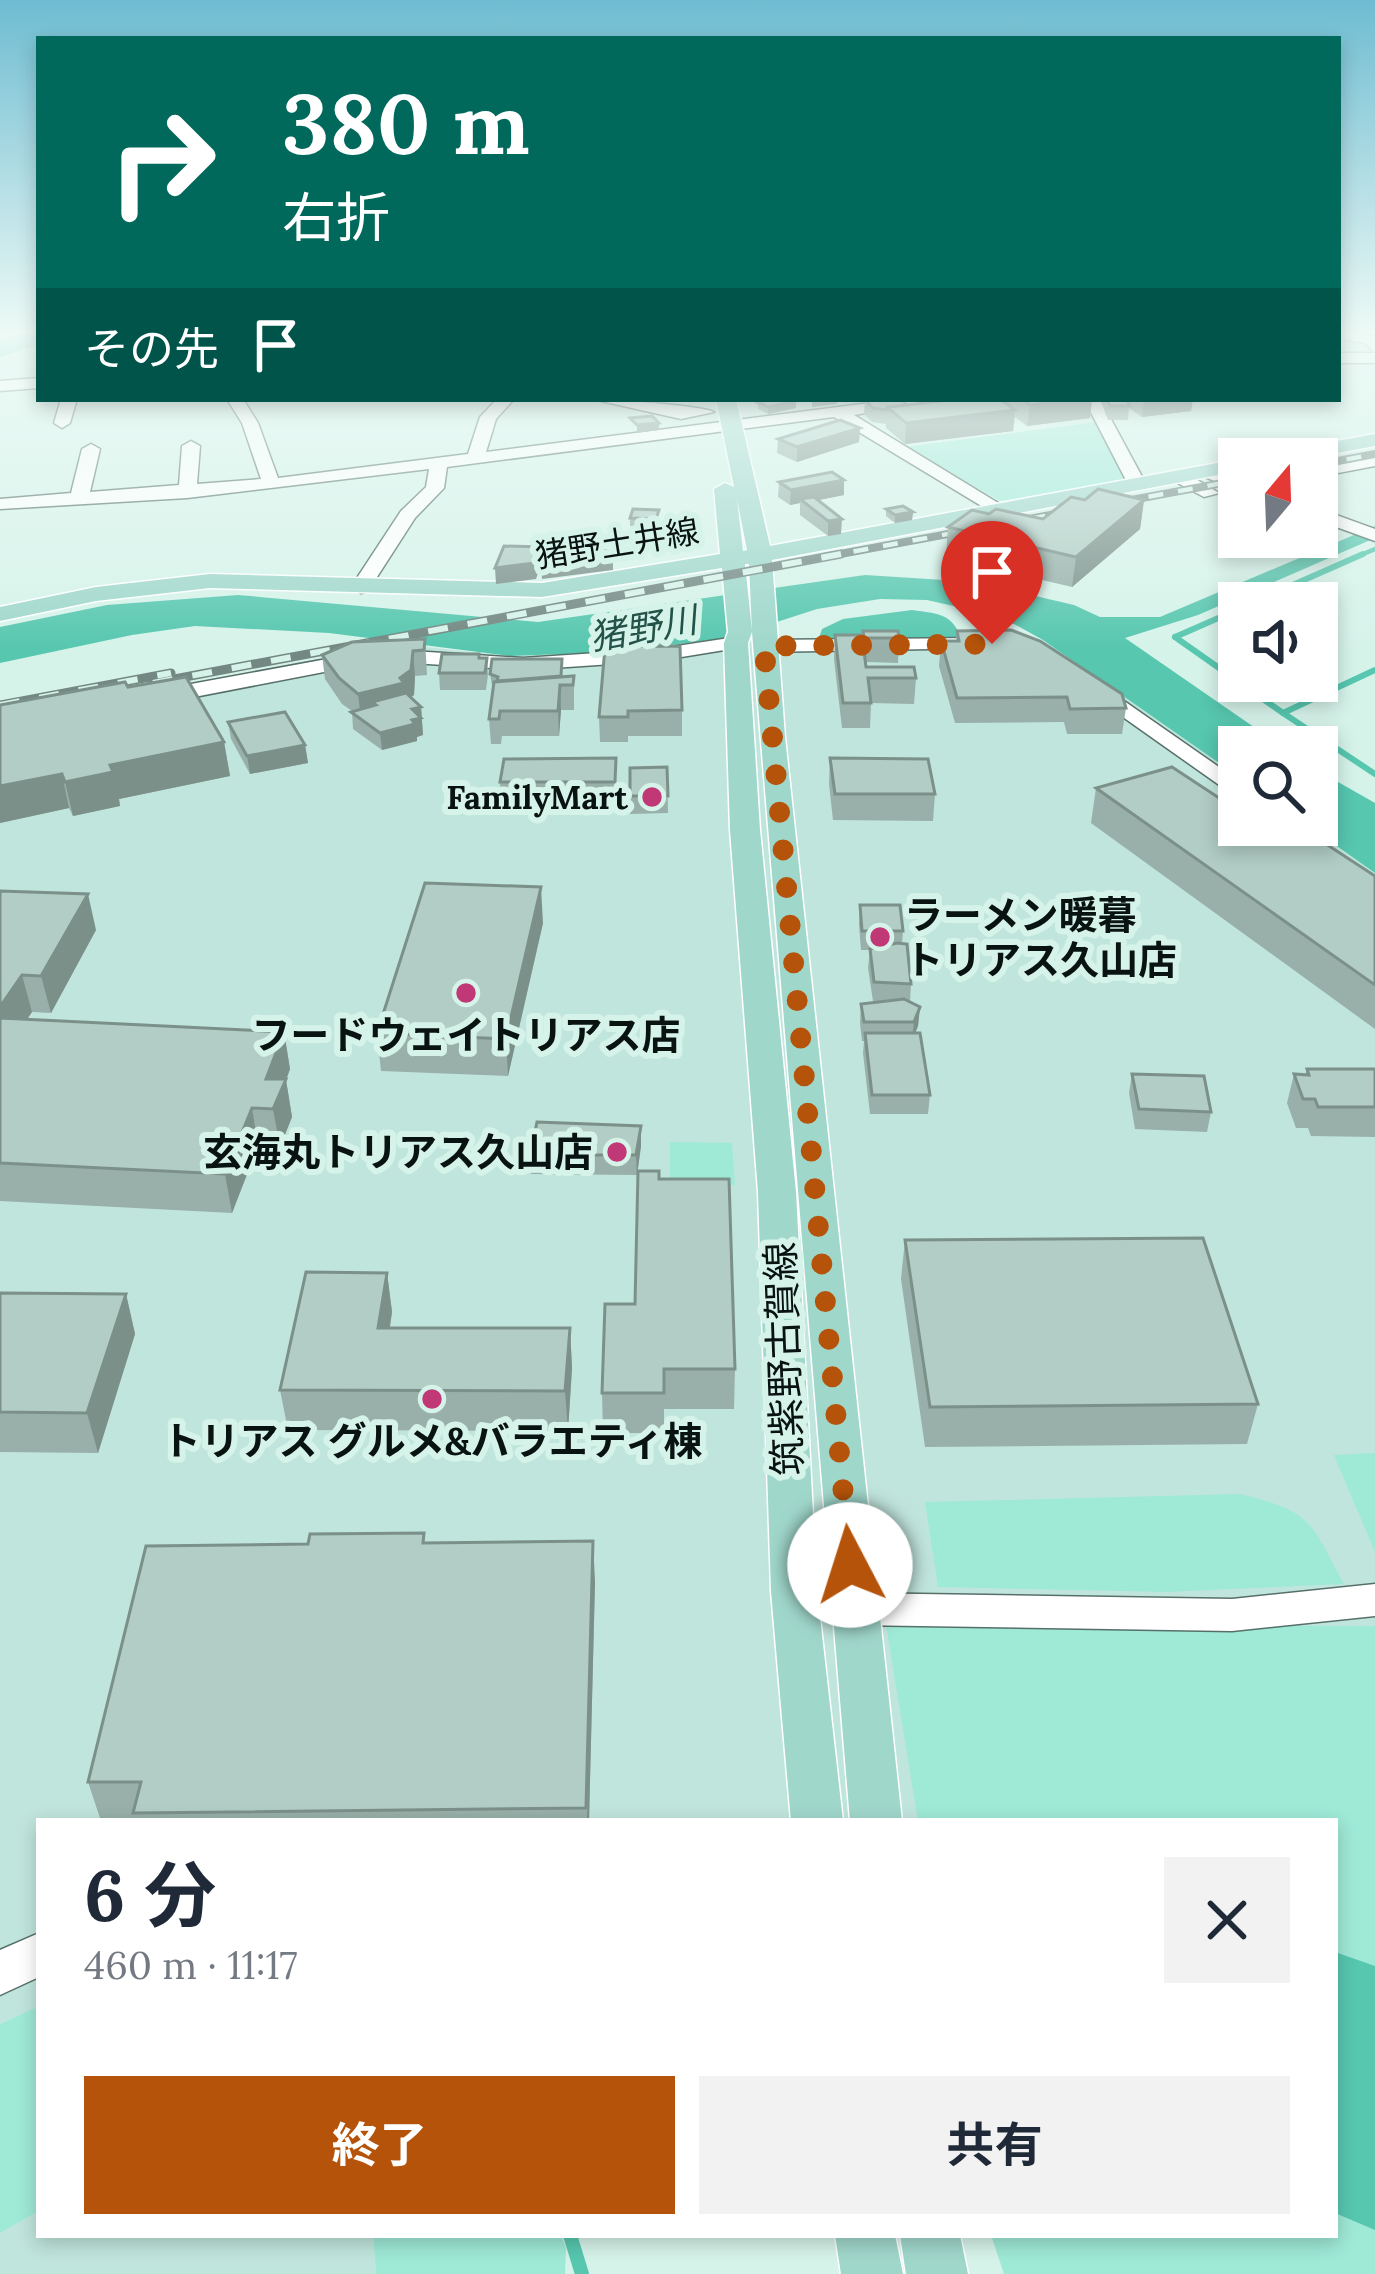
<!DOCTYPE html>
<html lang="ja">
<meta charset="utf-8">
<style>
body{margin:0;font-family:Lora,"Noto Sans JP",serif;background:#f2f2f3;color:#1f2937;height:100vh;display:flex;flex-direction:column;font-size:45px;white-space:nowrap}
*{box-sizing:border-box;margin:0}
p{font-size:39px;color:#747a83}
.icon{flex:none;width:66px;height:66px;fill:none;stroke:currentColor;stroke-width:2;stroke-linecap:round;stroke-linejoin:round}
.map{position:relative;flex:1;overflow:hidden}
.drawer{position:absolute;left:36px;top:1818px;width:1302px;height:420px;display:flex;flex-direction:column;background:#fff;border-radius:0px;box-shadow:0 6px 18px #0003}
.drawer>*{flex:none}
.hud{position:absolute;left:36px;top:36px;width:1305px;height:366px;border-radius:0px;box-shadow:0 6px 18px #0003;background:#00695c;color:#fff;overflow:hidden}
.needle{width:78px;rotate:19deg}
.buttons{position:absolute;left:1218px;top:438px;display:grid;gap:24px}
.buttons a{display:grid;place-items:center;width:120px;height:120px;border-radius:0px;background:#fff;box-shadow:0 6px 18px #0003;font-size:60px}
.pin{position:absolute;display:grid;place-items:center;width:102px;height:102px;color:#fff;margin:-123px -51px;border-radius:50% 50% 50% 0;rotate:-45deg;box-shadow:0 0 12px #0007}
.pin .icon{rotate:45deg}
.me{position:absolute;width:132px;margin:-66px;rotate:355deg;stroke-linejoin:round;filter:drop-shadow(0 0 9px #0008)}
.turn{display:flex;align-items:center;gap:42px;height:252px;padding:0 48px;font-size:54px}
.turn .icon{width:156px;height:156px;stroke-width:2.5}
.turn b{display:block;font-size:84px;line-height:102px}
.then{display:flex;align-items:center;height:114px;padding:0 48px;background:#0003;gap:24px;font-size:45px}
.round{display:grid;place-items:center;flex:none;width:126px;height:126px;border-radius:0px;background:#f2f2f3}
.head{display:flex;align-items:center;justify-content:space-between;height:204px;padding:0 48px}
h1{font-size:72px;font-weight:700;line-height:90px}
.cta{display:flex;gap:24px;margin-top:auto;padding:24px 48px}
.cta a{flex:1;height:138px;border-radius:0px;background:#b45309;color:#fff;font-size:48px;font-weight:700;line-height:138px;text-align:center}
.cta a+a{background:#f2f2f3;color:#1f2937}
.map>svg:first-child{display:block}
.built{fill:#c0e5dc}
.green{fill:#9fe9d7}
.water{fill:#57c7af}
.lines{fill:none;stroke-linecap:round;stroke-linejoin:round}
.stream-far2{stroke:#57c7af;stroke-width:4.5}
.stream-far1{stroke:#57c7af;stroke-width:6}
.stream{stroke:#57c7af;stroke-width:14}
.river{fill:#57c7af;fill-rule:evenodd}
.minor-casing{stroke:#567069;stroke-width:3}
.major-casing{stroke:#fff;stroke-width:3}
.minor{fill:#fff;fill-rule:evenodd}
.major{fill:#a0d7cb;fill-rule:evenodd}
.rail-far1-casing{stroke:#748883;stroke-width:8}
.rail-casing{stroke:#748883;stroke-width:9}
.rail-far1{stroke:#d6f3ea;stroke-width:4.5;stroke-dasharray:15;stroke-linecap:butt}
.rail{stroke:#d6f3ea;stroke-width:6;stroke-dasharray:20;stroke-linecap:butt}
.wall{fill:#98b0a9}
.shaded-wall{fill:#7c908a}
.building{fill:#b1cdc5;stroke:#7c908a;stroke-width:3}
.route{stroke:#b45309;stroke-width:21;stroke-dasharray:0 37.8}
.poi-dot{fill:#c03875;stroke:#d6f3ea;stroke-width:4.5}
.labels{text-anchor:middle;stroke-width:12;stroke-linejoin:round;paint-order:stroke}
.far-street-label{font-size:33px;fill:#091311;stroke:#d6f3ea}
.far-poi-label{font-size:33px;font-weight:bold;fill:#091311;stroke:#d6f3ea;text-anchor:end}
.far-water-label{font-size:36px;font-style:italic;fill:#225248;stroke:#d6f3ea}
.poi-label{font-size:39px;font-weight:bold;fill:#091311;stroke:#d6f3ea}
.street-label{font-size:39px;fill:#091311;stroke:#d6f3ea}
</style>
<div class="map">
<svg width="1375" height="2274" viewBox="0 0 1375 2274">
<rect width="100%" height="100%" fill="#d6f3ea"/>
<g class="built">
<polygon points="727,638 1043,640 1239,777 1239,825 1307,825 1375,873 1375,1627 926,1821 39,1821 39,2006 0,2024 0,721 406,645 510,656 615,652"/>
<polygon points="39,2211 39,2235 373,2235 376,2274 0,2274 0,2233"/>
</g>
<g class="green">
<polygon points="1097,422 1127,479 1000,501 905,447"/>
<polygon points="670,1142 732,1143 735,1185 670,1181"/>
<polygon points="1375,1453 1375,1552 1334,1455"/>
<path d="M1240 1494C1313 1512 1309 1520 1344 1584L1166 1592 938 1587 925 1502Z"/>
<polygon points="886,1625 1375,1626 1375,2274 1004,2274 991,2235 1335,2235 1335,1821 918,1821"/>
<polygon points="39,2006 39,2211 0,2233 0,2024"/>
<polygon points="373,2235 561,2235 566,2248 565,2274 376,2274"/>
</g>
<g class="water">
<polygon points="1375,526 1375,538 1198,615 1125,638 1283,747 1239,747 1239,777 1043,640 1014,624 971,610 927,600 880,599 817,609 727,638 615,652 510,656 329,633 195,626 132,635 0,663 0,627 107,605 238,595 538,622 865,575 976,582 1074,605 1100,617 1160,617"/>
<path d="M912 610C939 614 953 613 962 641H818L822 629 843 619Z"/>
<polygon points="1317,770 1375,803 1375,873 1307,825 1317,825"/>
<polygon points="1335,1952 1375,1966 1375,2230 1335,2213"/>
</g>
<g class="lines">
<polyline class="stream-far2" points="1356,557 1375,549"/>
<g class="stream-far1">
<polyline points="1252,603 1363,554"/>
<polyline points="1175,637 1283,713 1375,670"/>
<polyline points="1175,637 1239,609"/>
<polyline points="1283,713 1375,774"/>
</g>
<polyline class="stream" points="570,2235 582,2274"/>
<polygon class="river" points="28,332 39,332 39,345 0,357 0,341"/>
<g class="minor-casing">
<g id="minor">
<polygon points="1338,332 1375,336 1375,353 1365,343 1338,339"/>
<rect x="1338" y="353" width="37" height="10"/>
<polygon points="39,378 39,388 0,391 0,381"/>
<polygon points="61,399 77,399 70,423 62,428 54,423"/>
<polygon points="227,399 243,399 258,423 278,478 468,454 480,417 497,399 514,399 496,419 486,452 901,399 948,399 854,415 1008,509 993,513 834,417 447,467 444,488 415,518 368,591 361,593 351,587 401,511 426,487 429,469 187,498 0,509 0,499 71,493 82,449 91,444 100,449 90,492 179,485 182,446 191,441 200,446 197,484 261,479 242,423"/>
<path d="M592 399C611 399 703 406 714 412L681 419Z"/>
<polygon points="1084,399 1100,399 1146,484 1143,488 1128,484"/>
<polygon points="1375,456 1375,466 1317,477 1317,467"/>
<polygon points="1206,466 1239,479 1239,491 1200,475 1200,467"/>
<polygon points="1172,472 1184,472 1219,493 1204,497 1172,480"/>
<polygon points="1317,508 1375,529 1375,541 1317,520"/>
<polygon points="736,637 743,639 743,647 657,661 523,670 381,661 153,705 142,698 153,691 381,649 523,658 657,649"/>
<polygon points="979,638 986,640 986,648 764,652 754,646 764,640"/>
<polygon points="1094,680 1239,781 1239,799 1086,691 1086,681"/>
<polygon points="1375,1584 1375,1616 1232,1631 854,1625 840,1620 835,1609 840,1598 854,1593 1232,1599"/>
<polygon points="39,1933 39,1977 0,1995 0,1950"/>
</g>
</g>
<g class="major-casing">
<g id="major">
<path d="M716 399H736L770 546 1239 459H1240L1239 471 772 560 785 737 902 1821H850L752 632 748 643 760 830 796 1192 817 1591 843 1821H791L771 1591 758 1192 730 830 724 643 728 632 722 568 542 597 210 588 96 601 0 621V607L96 587 210 574 542 583 720 554 714 489 725 483 734 487ZM737 499 747 550 743 551ZM745 564H749L752 631Z"/>
<polygon points="1375,434 1375,446 1305,459 1261,459 1271,453"/>
<polygon points="835,2235 895,2235 903,2274 841,2274"/>
<polygon points="900,2235 960,2235 968,2274 906,2274"/>
</g>
</g>
<use href="#minor" class="minor"/>
<use href="#major" class="major"/>
<g class="rail-far1-casing">
<g id="rail-far1">
<polyline points="1317,465 1375,454"/>
<polyline points="824,557 1239,480"/>
</g>
</g>
<g class="rail-casing">
<g id="rail">
<polyline points="153,683 841,554"/>
<polyline points="0,705 171,673"/>
</g>
</g>
<use href="#rail-far1" class="rail-far1"/>
<use href="#rail" class="rail"/>
</g>
<g class="wall">
<polygon points="649,399 686,399 686,401 650,403"/>
<polygon points="749,399 792,399 796,401 796,408 768,414 758,409 758,405"/>
<polygon points="1004,399 1092,399 1090,418 1027,426 1015,417 1013,431 905,444 886,428 886,424 872,422 864,414 865,400 907,405 1004,402"/>
<polygon points="1100,399 1193,399 1191,411 1142,417 1129,408 1128,420 1108,420"/>
<polygon points="860,428 859,442 797,462 777,453 778,439"/>
<polygon points="779,482 844,495 818,500 841,534 828,536 800,515 800,503 790,505 778,497"/>
<polygon points="1085,500 1144,500 1140,529 1072,587 946,557 948,527 989,514 1043,519"/>
<polygon points="886,509 913,512 912,520 895,523 886,516"/>
<polygon points="659,510 656,527 630,526 630,518"/>
<polygon points="671,536 669,551 640,550 640,543"/>
<polygon points="863,631 899,638 898,663 866,662 866,667 916,678 914,704 871,703 870,728 842,728 834,659 835,635 863,639"/>
<polygon points="957,631 1126,708 1122,734 1067,734 1064,722 955,723 939,666 941,641 956,641"/>
<polygon points="425,639 427,675 415,676 414,695 410,697 421,707 423,735 417,737 417,741 382,750 353,729 352,711 342,704 325,679 322,655"/>
<polygon points="605,647 682,710 682,736 628,736 628,742 600,742 599,717"/>
<polygon points="480,658 487,658 488,675 486,690 440,690 439,673"/>
<polygon points="490,674 574,676 574,710 561,710 559,736 502,736 501,744 491,744 489,719 493,691"/>
<polygon points="128,687 224,742 230,776 119,799 120,806 73,816 69,808 0,823"/>
<polygon points="228,722 305,745 308,763 250,774 231,739"/>
<polygon points="616,758 615,808 502,808 500,782"/>
<polygon points="830,758 935,794 933,821 833,820 829,784"/>
<polygon points="667,767 668,813 630,814 630,768"/>
<polygon points="1096,788 1239,811 1375,876 1375,1029 1091,823"/>
<polygon points="0,891 96,930 51,1013 32,1012 27,1019 284,1032 290,1069 286,1080 292,1117 280,1147 258,1146 232,1213 0,1201"/>
<polygon points="860,905 903,931 902,944 911,984 910,1002 920,1007 918,1026 915,1033 930,1095 928,1114 870,1114 863,1053 864,1041 862,1041 860,1023 861,1004 882,1001 873,1001 868,968 870,950 861,950 859,924"/>
<polygon points="543,923 508,1076 381,1071 377,1033"/>
<polygon points="1307,1069 1375,1069 1375,1137 1311,1136 1308,1128 1296,1128 1287,1103 1294,1074 1305,1075"/>
<polygon points="1132,1074 1211,1112 1207,1132 1135,1129 1129,1093"/>
<polygon points="641,1146 637,1175 531,1174 530,1155"/>
<polygon points="659,1179 735,1369 734,1409 664,1409 664,1433 603,1433 602,1393 635,1304"/>
<polygon points="905,1240 1258,1404 1247,1444 925,1447 901,1279"/>
<polygon points="387,1273 392,1312 390,1328 570,1328 572,1368 568,1431 288,1430 280,1390"/>
<polygon points="0,1293 126,1294 135,1334 98,1453 0,1452"/>
<polygon points="425,1543 595,1581 589,1821 101,1821 88,1782"/>
</g>
<g class="shaded-wall">
<polygon points="812,399 837,399 837,404 812,407"/>
<polygon points="1081,399 1092,399 1090,418 1027,426 1030,405"/>
<polygon points="1144,399 1193,399 1191,411 1142,417"/>
<polygon points="796,401 796,408 768,414 768,407"/>
<polygon points="1015,410 1013,431 905,444 906,423"/>
<polygon points="659,423 659,430 637,433 637,425"/>
<polygon points="860,428 859,442 797,462 797,447"/>
<polygon points="844,480 844,495 804,503 800,499 800,503 790,505 791,490"/>
<polygon points="1144,500 1140,529 1072,587 1076,557"/>
<polygon points="913,512 912,520 895,523 895,515"/>
<polygon points="842,519 841,534 828,536 828,521"/>
<polygon points="541,547 542,564 613,554 613,570 542,579 541,565 536,579 496,584 495,568"/>
<polygon points="413,651 415,676 414,695 406,701 372,702 374,716 361,719 358,694 400,678"/>
<polygon points="560,685 561,710 559,736 558,711"/>
<polygon points="421,707 423,735 417,737 417,741 382,750 380,733 412,709"/>
<polygon points="224,742 230,776 119,799 120,806 73,816 65,782 110,765"/>
<polygon points="305,745 308,763 250,774 247,756"/>
<polygon points="62,774 69,808 0,823 0,786"/>
<polygon points="541,887 543,923 508,1076 506,1039"/>
<polygon points="88,894 96,930 51,1013 41,976"/>
<polygon points="22,975 32,1012 3,1055 0,1044 0,1007"/>
<polygon points="920,1007 918,1026 912,1041 914,1022"/>
<polygon points="284,1032 290,1069 286,1080 292,1117 280,1147 273,1109 266,1079"/>
<polygon points="252,1108 258,1146 232,1213 225,1174"/>
<polygon points="641,1126 641,1146 637,1175 636,1155"/>
<polygon points="387,1273 392,1312 383,1368 378,1328"/>
<polygon points="126,1294 135,1334 98,1453 87,1413"/>
<polygon points="570,1328 572,1368 568,1431 565,1391"/>
<polygon points="593,1541 595,1581 589,1821 587,1821"/>
</g>
<g class="building">
<polygon points="772,399 792,399 796,401 768,407 758,402"/>
<polygon points="959,399 1000,399 1015,410 906,423 887,407"/>
<polygon points="1021,399 1081,399 1030,405"/>
<polygon points="1107,399 1126,399 1130,406 1110,406"/>
<polygon points="865,400 902,400 907,405 887,407 887,410 873,408"/>
<polygon points="652,416 659,423 637,425 630,418"/>
<polygon points="840,420 860,428 797,447 778,439"/>
<polygon points="832,472 844,480 791,490 779,482"/>
<polygon points="1098,489 1144,500 1076,557 948,527 972,510 989,514 996,509 1043,519 1071,497 1085,500"/>
<polygon points="814,497 842,519 828,521 800,499"/>
<polygon points="903,506 913,512 895,515 886,509"/>
<polygon points="633,509 659,510 656,519 630,518"/>
<polygon points="642,535 671,536 669,544 640,543"/>
<polygon points="504,546 541,547 535,563 495,568"/>
<polygon points="546,548 612,551 613,554 541,564"/>
<polygon points="1011,630 1040,641 1122,694 1126,708 1070,709 1067,697 957,698 941,641 959,641 957,631"/>
<polygon points="863,631 898,631 899,638 864,638"/>
<polygon points="835,635 862,635 866,667 914,667 916,678 868,678 871,703 843,703"/>
<polygon points="425,639 424,650 413,651 411,670 400,678 404,683 358,694 339,678 322,655 352,642"/>
<polygon points="680,646 682,710 628,711 628,717 599,717 605,647"/>
<polygon points="442,654 479,654 479,658 487,658 485,673 439,673"/>
<polygon points="492,659 562,659 561,676 497,681 498,677 490,674"/>
<polygon points="574,676 573,685 560,685 558,711 500,711 499,719 489,719 494,682"/>
<polygon points="186,677 224,742 110,765 113,772 65,782 62,774 0,786 0,705 125,682 128,687"/>
<polygon points="406,693 421,707 412,709 421,718 412,720 415,724 380,733 351,712 376,705 372,702"/>
<polygon points="285,712 305,745 247,756 228,722"/>
<polygon points="616,758 615,782 500,782 504,759"/>
<polygon points="830,758 928,759 935,794 835,794"/>
<polygon points="667,767 668,796 630,796 630,768"/>
<polygon points="1172,767 1239,811 1239,825 1297,825 1375,876 1375,985 1096,788"/>
<polygon points="425,883 541,887 506,1039 377,1033"/>
<polygon points="0,891 88,894 41,976 22,975 0,1007"/>
<polygon points="860,905 900,905 903,931 862,931"/>
<polygon points="897,943 907,944 911,984 874,982 870,949"/>
<polygon points="904,999 920,1007 914,1022 864,1022 861,1004"/>
<polygon points="0,1018 284,1032 266,1079 286,1079 273,1109 252,1108 225,1174 0,1163"/>
<polygon points="865,1033 920,1033 930,1095 872,1095"/>
<polygon points="1307,1069 1375,1069 1375,1107 1318,1107 1315,1099 1303,1099 1294,1074 1309,1075"/>
<polygon points="1132,1074 1204,1076 1211,1112 1139,1109"/>
<polygon points="537,1122 641,1126 636,1155 530,1155"/>
<polygon points="638,1171 659,1171 659,1179 729,1179 735,1369 664,1369 664,1393 602,1393 605,1304 635,1304"/>
<polygon points="1203,1238 1258,1404 930,1407 905,1240"/>
<polygon points="306,1272 387,1273 378,1328 570,1328 565,1391 280,1390"/>
<polygon points="0,1293 126,1294 87,1413 0,1412"/>
<polygon points="424,1533 423,1543 593,1541 586,1808 133,1813 141,1782 88,1782 146,1546 308,1544 310,1534"/>
</g>
<linearGradient id="sky" x2="0" y2="1"><stop stop-color="#6ebcd1"/><stop offset="0.51" stop-color="#edfaf6"/><stop offset="1" stop-color="#edfaf6" stop-opacity="0"/></linearGradient>
<rect width="1375" height="650" fill="url(#sky)"/>
<g class="lines">
<polyline class="route" points="850,1565 764,646 992,644"/>
</g>
<g class="poi-dot">
<circle cx="652" cy="797" r="12"/>
<circle cx="880" cy="937" r="12"/>
<circle cx="466" cy="993" r="12"/>
<circle cx="617" cy="1152" r="12"/>
<circle cx="432" cy="1399" r="12"/>
</g>
<g class="labels">
<g class="far-street-label">
<text transform="translate(617 543) rotate(-9)" y="12">猪野土井線</text>
</g>
<g class="far-poi-label">
<text x="628" y="809">FamilyMart</text>
</g>
<g class="far-water-label">
<text transform="translate(643 628) rotate(-10)" y="13">猪野川</text>
</g>
<g class="poi-label">
<text x="904" y="929" text-anchor="start">ラーメン暖暮<tspan x="904" dy="45">トリアス久山店</tspan></text>
<text x="466" y="1049">フードウェイトリアス店</text>
<text x="593" y="1166" text-anchor="end">玄海丸トリアス久山店</text>
<text x="432" y="1455">トリアス グルメ&amp;バラエティ棟</text>
</g>
<g class="street-label">
<text transform="translate(784 1359) rotate(-92)" y="14">筑紫野古賀線</text>
</g>
</g>
</svg>
<div class="buttons">
<a><svg class="needle" viewBox="-14 -14 28 28"><path d="M0-13l5 13h-10z" fill="#e53935"/><path d="M0 13l5-13h-10z" fill="#747a83"/></svg></a>
<a><svg class="icon" aria-label="sound" viewBox="0 0 24 24"><path d="M4 9h4l5-4v14l-5-4H4zM17 9q2 3 0 6"/></svg></a>
<a><svg class="icon" aria-label="search" viewBox="0 0 24 24"><circle cx="10" cy="10" r="6"/><path d="M15 15l6 6"/></svg></a>
</div>
<div class="pin" style="left:992px;top:644px;background:#d93025"><svg class="icon" aria-label="arrive" viewBox="0 0 24 24"><path d="M6 21V4h12l-3 4 3 4H6"/></svg></div>
<svg class="me" style="left:850px;top:1565px" viewBox="-20 -20 40 40"><circle r="19" fill="#fff"/><path d="M0-13L10 11 0 6-10 11z" fill="#b45309"/></svg>
<div class="hud">
<div class="turn"><svg class="icon" aria-label="right" viewBox="0 0 24 24"><path d="M7 20v-9h11M14 6l5 5-5 5"/></svg><div><b>380 m</b>右折</div></div>
<div class="then">その先<svg class="icon" aria-label="arrive" viewBox="0 0 24 24"><path d="M6 21V4h12l-3 4 3 4H6"/></svg></div>
</div>
<section class="drawer">
<div class="head"><div><h1>6 分</h1><p>460 m · 11:17</p></div><a class="round"><svg class="icon" aria-label="close" viewBox="0 0 24 24"><path d="M6 6l12 12M18 6L6 18"/></svg></a></div>
<div class="cta"><a>終了</a><a>共有</a></div>
</section>
</div>
